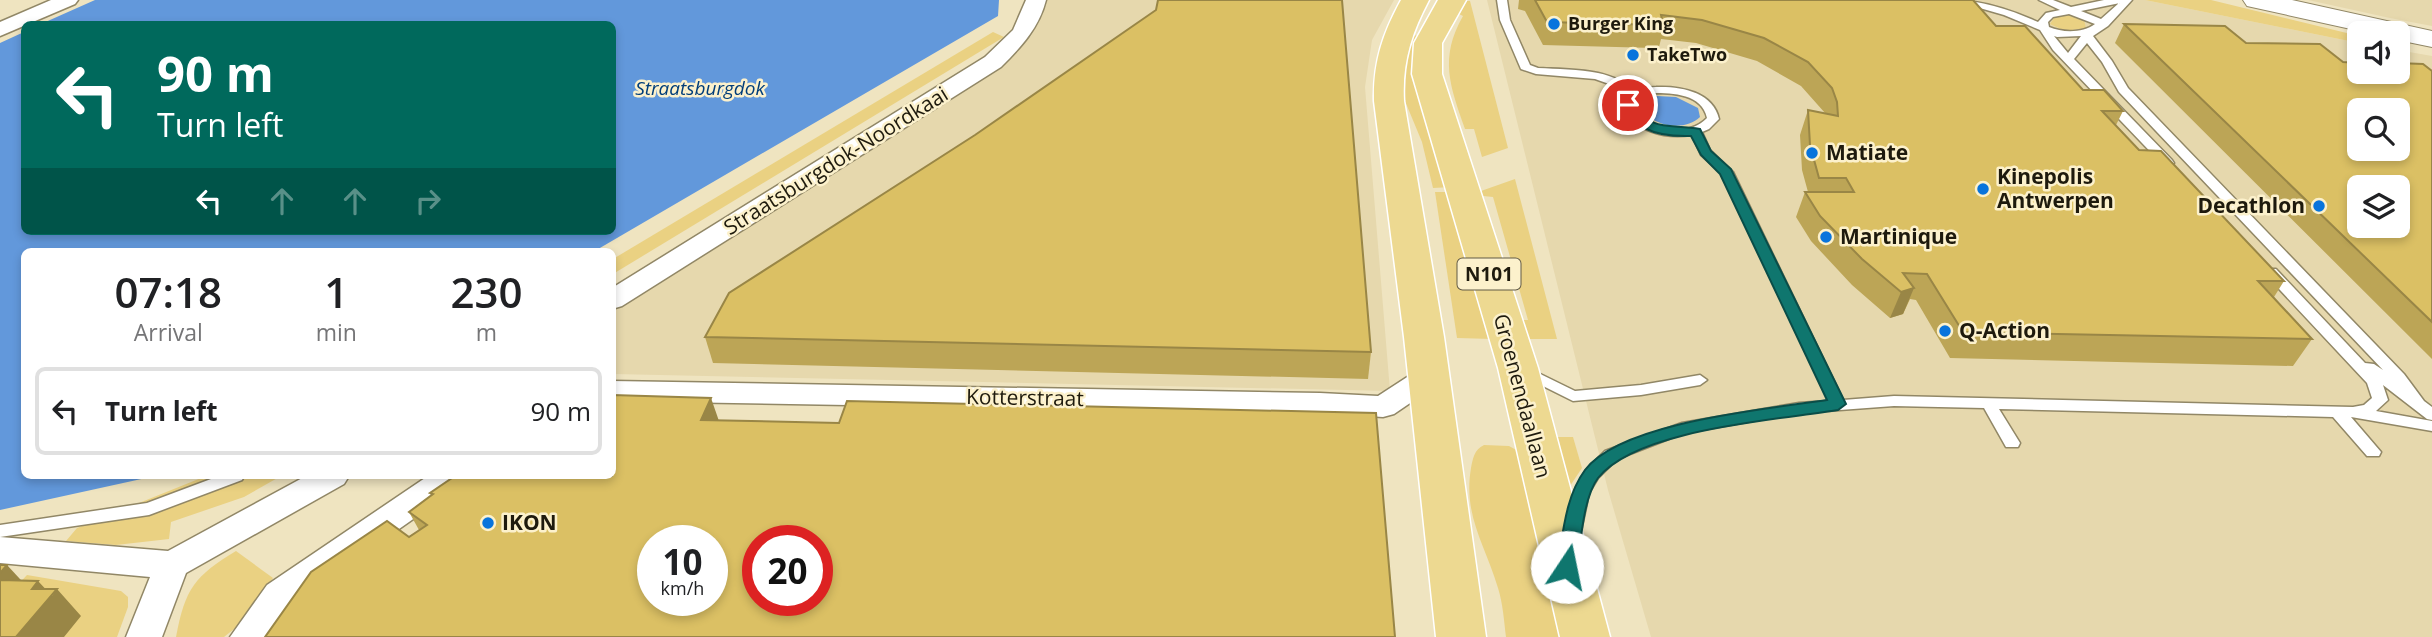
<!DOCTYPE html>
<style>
body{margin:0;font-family:"Open Sans",sans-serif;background:#f2f2f2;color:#202124;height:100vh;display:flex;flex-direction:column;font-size:26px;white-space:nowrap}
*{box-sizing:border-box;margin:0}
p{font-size:23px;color:#757577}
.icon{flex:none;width:38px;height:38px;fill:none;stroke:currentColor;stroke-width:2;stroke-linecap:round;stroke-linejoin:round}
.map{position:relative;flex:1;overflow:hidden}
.drawer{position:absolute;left:21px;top:248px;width:595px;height:231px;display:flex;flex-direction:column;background:#fff;border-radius:10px;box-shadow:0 4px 10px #0003}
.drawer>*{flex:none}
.top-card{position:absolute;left:21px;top:21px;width:595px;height:214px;border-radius:10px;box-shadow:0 4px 10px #0003;background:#00695c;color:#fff;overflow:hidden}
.tools{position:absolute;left:2347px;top:21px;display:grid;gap:14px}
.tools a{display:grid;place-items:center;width:63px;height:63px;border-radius:10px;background:#fff;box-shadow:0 4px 10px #0003;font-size:35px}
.speed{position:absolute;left:637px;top:525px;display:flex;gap:14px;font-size:35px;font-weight:700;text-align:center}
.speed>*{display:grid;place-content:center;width:91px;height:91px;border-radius:50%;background:#fff;box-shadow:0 4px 10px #0003;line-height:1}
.speed small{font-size:18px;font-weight:400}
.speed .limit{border:10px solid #d22;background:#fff;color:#111}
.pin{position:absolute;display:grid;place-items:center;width:60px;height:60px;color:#fff;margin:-30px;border:4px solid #fff;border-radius:50%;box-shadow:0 2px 7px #0007}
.me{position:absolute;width:77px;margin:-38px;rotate:11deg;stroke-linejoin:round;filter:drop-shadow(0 0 5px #0008)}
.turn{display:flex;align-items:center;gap:24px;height:147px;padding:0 21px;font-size:32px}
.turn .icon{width:91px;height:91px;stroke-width:2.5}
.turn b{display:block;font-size:49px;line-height:60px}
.lanes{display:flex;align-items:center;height:66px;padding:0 21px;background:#0003;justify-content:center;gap:35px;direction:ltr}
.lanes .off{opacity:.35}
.eta{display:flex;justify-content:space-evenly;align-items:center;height:119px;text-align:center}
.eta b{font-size:42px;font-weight:600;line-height:49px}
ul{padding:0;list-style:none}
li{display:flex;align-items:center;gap:21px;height:88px;margin:0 14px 10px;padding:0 7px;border:4px solid #e0e0e0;border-radius:10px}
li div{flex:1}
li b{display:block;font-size:26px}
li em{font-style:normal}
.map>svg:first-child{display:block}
.built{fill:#e6d8ad;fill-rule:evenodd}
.green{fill:#ead182}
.water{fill:#6298db}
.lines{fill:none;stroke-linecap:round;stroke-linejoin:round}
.service-casing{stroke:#918766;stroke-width:3}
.minor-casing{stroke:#918766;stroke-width:3}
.tertiary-casing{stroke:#918766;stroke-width:2}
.primary-casing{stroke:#fff;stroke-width:3}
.service{fill:#fff;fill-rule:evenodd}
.minor{fill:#fff;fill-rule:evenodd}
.tertiary{fill:#fff;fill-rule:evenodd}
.primary{fill:#edd991;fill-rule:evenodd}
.wall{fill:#bca556}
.shaded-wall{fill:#998646}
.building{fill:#dbc064;stroke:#998646;stroke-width:2;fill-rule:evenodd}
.route{fill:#0f766e;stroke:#0a4d48;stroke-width:2}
.poi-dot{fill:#0874dc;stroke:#fcf1cc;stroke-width:2.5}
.labels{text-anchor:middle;stroke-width:5;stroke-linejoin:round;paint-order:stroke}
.far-poi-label{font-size:18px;font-weight:bold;fill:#1e1a0d;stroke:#fcf1cc;text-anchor:start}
.far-water-label{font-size:19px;font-style:italic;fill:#013d79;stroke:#fcf1cc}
.shield{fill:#fcf1cc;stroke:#615a46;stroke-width:2}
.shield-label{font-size:19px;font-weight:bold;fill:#1e1a0d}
.poi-label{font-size:21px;font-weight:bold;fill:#1e1a0d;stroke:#fcf1cc;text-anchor:start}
.street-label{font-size:21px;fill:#1e1a0d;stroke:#fcf1cc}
</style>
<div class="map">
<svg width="2432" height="637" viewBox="0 0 2432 637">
<rect width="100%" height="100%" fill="#efe4c0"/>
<g class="built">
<polygon points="1042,0 1394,0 1372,40 1365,87 1390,391 613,374 613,310 1010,58 1031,36"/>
<path d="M1487 0H2145L2359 43V72H2398V50L2432 56V637H1651L1608 490ZM2359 110H2398V149H2359ZM2359 187H2398V226H2359Z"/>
<polygon points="2308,0 2432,0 2432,26 2390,18"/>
</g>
<g class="green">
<polygon points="2145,0 2211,0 2359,36 2359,43"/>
<path d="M1467 1H1470L1508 148 1482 157 1474 129H1465C1450 86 1439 58 1463 16L1459 14Z"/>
<polygon points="2067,15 2084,20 2086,28 2065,31 2050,24 2054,18"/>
<polygon points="993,32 1004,37 613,274 613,259"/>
<polygon points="1407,34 1419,36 1452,187 1433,188 1422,142 1400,89"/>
<polygon points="1515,179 1557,339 1525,339 1520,320 1528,320 1493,197 1483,196 1481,191"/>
<polygon points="1435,192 1454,192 1492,339 1457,338"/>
<polygon points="1551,437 1573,437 1582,468 1566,492"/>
<path d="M1484 445 1509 446 1520 452 1563 637H1506C1504 621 1503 604 1498 588 1485 544 1463 516 1471 468 1473 458 1474 450 1484 445Z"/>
<polygon points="206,476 281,476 244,497 171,522 169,539 116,545 66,541 77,528"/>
<path d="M236 551 273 578 239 625 224 637H176C185 588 195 576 236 551Z"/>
<polygon points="27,575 121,591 128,597 128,607 117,637 64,637 12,591"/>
</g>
<g class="water">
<polygon points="95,0 999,0 998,16 593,252 24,252 24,476 155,476 0,510 0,43 24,32 24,231 612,231 612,24 41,24"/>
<path d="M1657 96 1676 97 1698 108 1700 117C1685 132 1649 127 1642 106L1649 98Z"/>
</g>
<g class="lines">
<g class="service-casing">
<g id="service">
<path d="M1497 0H1507L1510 20 1530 65 1538 68C1557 69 1579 69 1598 73 1613 76 1626 84 1640 88 1646 89 1650 87 1656 87 1681 86 1713 92 1719 119L1709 129 1702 132 1710 150 1733 172 1843 400 1894 396 2353 407 2364 405 2372 398 2367 383 2266 275 2264 272 2266 269H2276L2365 363 2374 364 2383 370 2119 92 2102 62 2087 43 2074 59 2172 160 2174 163 2172 166H2164L2053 50 2040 30 2004 15 1952 0C1982 0 2011 10 2038 22L2046 13 2060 10 2039 0H2053L2071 7 2104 0H2132L2108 26 2093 36 2112 61 2128 88 2404 374 2424 401 2432 407V420L2427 419 2383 385 2388 400 2376 411 2432 421V431L2351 417 2381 452 2379 456H2367L2333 417 1999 409 2020 443 2018 447H2006L1984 408 1894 406 1799 413 1684 433 1617 459 1598 478 1589 493 1580 536 1574 537 1568 536 1566 531 1573 493 1586 470 1605 451 1682 423 1799 403 1829 401 1722 174 1701 155 1692 135C1664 139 1635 132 1622 105L1632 92 1595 79 1536 74 1521 69 1500 20ZM2119 3 2101 19 2081 11 2120 3ZM2069 14 2095 24C2083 33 2063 33 2049 27L2048 22 2053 17ZM2054 36 2057 37 2081 36 2068 53ZM1653 93C1673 93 1702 94 1707 118 1687 139 1646 130 1634 105L1639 97Z"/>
<polygon points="1526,367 1575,391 1641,385 1700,375 1707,380 1700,385 1641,395 1573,401 1521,375 1519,372"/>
<polygon points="219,476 244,476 242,480 149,515 0,537 0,525 147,503"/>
</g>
</g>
<g class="minor-casing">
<g id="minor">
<polygon points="51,0 78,0 75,4 0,36 0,22"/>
<path d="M1026 0H1046C1039 28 1021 47 1001 67L622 306 612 309V288L985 57 1013 30Z"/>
<polygon points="1428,367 1438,370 1443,377 1438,384 1394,414 1383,417 1320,413 612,401 612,381 1320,393 1378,396 1418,370"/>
<polygon points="306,476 349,476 344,484 186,573 162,637 126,637 150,577 0,563 0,537 168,551"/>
<polygon points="428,476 468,476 463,484 291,605 268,637 230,637 267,585"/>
</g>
</g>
<g class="tertiary-casing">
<polygon id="tertiary" points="2243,0 2292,0 2432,31 2432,47 2398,40 2398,33 2369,33 2247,6"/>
</g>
<g class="primary-casing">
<g id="primary">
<path d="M1401 0H1429C1411 34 1402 63 1404 101L1444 337 1486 637H1436L1404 337 1374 101C1373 62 1383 33 1401 0Z"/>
<polygon points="1438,0 1466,0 1442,43 1442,74 1538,368 1610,637 1560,637 1498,368 1412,74 1414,43"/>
</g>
</g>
<use href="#service" class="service"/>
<use href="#minor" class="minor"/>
<use href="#tertiary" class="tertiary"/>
<use href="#primary" class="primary"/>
</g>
<g class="wall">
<polygon points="1519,0 1973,0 1996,26 2083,90 2123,111 2116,125 2139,150 2284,281 2274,297 2312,339 2293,366 1950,358 1916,300 1910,299 1903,314 1890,318 1852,285 1811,241 1796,217 1805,192 1808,192 1802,170 1800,135 1808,110 1825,113 1801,86 1757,61 1696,43 1661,39 1658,51 1653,48 1543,45 1525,11 1518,9"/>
<polygon points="2124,24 2246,43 2343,62 2432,71 2432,359 2115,43"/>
<polygon points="705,337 1371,352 1368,379 713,363"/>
<polygon points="1376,413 408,537 419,530 409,512 431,495 430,493 718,420 839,423"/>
</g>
<g class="shaded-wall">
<polygon points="1914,288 1903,314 1890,318 1901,292"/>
<polygon points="711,398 720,424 701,420"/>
<polygon points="7,565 32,592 0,587 0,573"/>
<polygon points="38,581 52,596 57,589 81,616 64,637 16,637 32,589"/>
</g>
<g class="building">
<polygon points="1158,0 1342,0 1371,352 705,337 729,293 975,135 1156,10"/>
<polygon points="1535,0 1973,0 1996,26 2025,26 2083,90 2104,90 2123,111 2102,111 2139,150 2161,151 2284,281 2258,281 2312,339 1963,332 1927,274 1903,273 1914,288 1901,292 1862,259 1820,216 1805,192 1854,192 1846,178 1819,178 1810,145 1808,110 1838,116 1837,102 1832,88 1808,62 1764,38 1702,20 1661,15 1664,28 1658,25 1547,22"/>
<path d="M2124 24 2225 26 2246 43 2320 44 2343 62 2359 63V72H2398V63L2423 64 2432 71V322ZM2359 110H2398V149H2359ZM2359 187H2398V226H2359Z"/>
<path d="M612 395 711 398 701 420 839 423 847 401 1376 413 1395 637H265L311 572 387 521 409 537 427 525 409 512 433 494 430 493 455 476H612ZM653 541H712V600H653ZM758 541H817V600H758Z"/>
<polygon points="0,565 7,565 0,573"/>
<polygon points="0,580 38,581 32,589 57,589 16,637 0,637"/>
</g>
<path class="route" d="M1628 101 1633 102C1652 134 1670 123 1700 129L1711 151 1731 169 1846 404 1838 410C1777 420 1637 429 1598 478 1583 498 1581 542 1577 567L1574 572 1567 574 1560 572 1557 567C1563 535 1565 497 1585 470 1621 422 1767 409 1827 400L1720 174 1701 155 1691 136C1663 137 1634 132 1622 105Z"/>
<g class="poi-dot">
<circle cx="1554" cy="24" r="7"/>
<circle cx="1633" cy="55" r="7"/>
<circle cx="1812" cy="153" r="7"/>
<circle cx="1983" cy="189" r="7"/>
<circle cx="2319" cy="206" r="7"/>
<circle cx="1826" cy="237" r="7"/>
<circle cx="1945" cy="331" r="7"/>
<circle cx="488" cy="523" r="7"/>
</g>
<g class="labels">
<g class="far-poi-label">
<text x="1568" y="30">Burger King</text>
<text x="1647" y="61">TakeTwo</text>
</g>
<g class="far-water-label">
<text x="700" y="95">Straatsburgdok</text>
</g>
<rect class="shield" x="1457.5" y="258.5" width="63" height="31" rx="5"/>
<g class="shield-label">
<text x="1489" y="281">N101</text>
</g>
<g class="poi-label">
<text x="1826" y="160">Matiate</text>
<text x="1997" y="184">Kinepolis<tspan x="1997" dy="24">Antwerpen</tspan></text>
<text x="2305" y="213" text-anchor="end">Decathlon</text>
<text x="1840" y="244">Martinique</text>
<text x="1959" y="338">Q-Action</text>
<text x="502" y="530">IKON</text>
</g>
<g class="street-label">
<text transform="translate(836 161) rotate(-32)" y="7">Straatsburgdok-Noordkaai</text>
<text transform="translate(1522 396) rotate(75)" y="7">Groenendaallaan</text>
<text transform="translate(1025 398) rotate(1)" y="7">Kotterstraat</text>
</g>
</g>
</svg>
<div class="tools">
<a><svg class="icon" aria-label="sound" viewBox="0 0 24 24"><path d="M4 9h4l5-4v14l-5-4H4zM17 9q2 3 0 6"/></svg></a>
<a><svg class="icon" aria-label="search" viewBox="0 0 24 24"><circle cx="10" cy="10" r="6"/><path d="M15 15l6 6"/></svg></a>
<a><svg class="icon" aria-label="layers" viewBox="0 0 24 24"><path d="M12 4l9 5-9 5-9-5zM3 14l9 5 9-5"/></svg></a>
</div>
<div class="speed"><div>10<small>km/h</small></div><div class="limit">20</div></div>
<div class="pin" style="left:1628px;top:105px;background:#d93025"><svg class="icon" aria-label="arrive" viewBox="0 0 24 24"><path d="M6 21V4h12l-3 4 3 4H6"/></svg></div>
<svg class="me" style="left:1567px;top:567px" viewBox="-20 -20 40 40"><circle r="19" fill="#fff"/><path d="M0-13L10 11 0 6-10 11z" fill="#0f766e"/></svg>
<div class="top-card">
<div class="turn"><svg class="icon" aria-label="left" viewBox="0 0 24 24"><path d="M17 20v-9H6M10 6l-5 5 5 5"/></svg><div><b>90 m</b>Turn left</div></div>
<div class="lanes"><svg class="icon" aria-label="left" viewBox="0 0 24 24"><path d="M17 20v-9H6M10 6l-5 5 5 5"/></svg><svg class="icon off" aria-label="ahead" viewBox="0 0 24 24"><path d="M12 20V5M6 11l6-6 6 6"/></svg><svg class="icon off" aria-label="ahead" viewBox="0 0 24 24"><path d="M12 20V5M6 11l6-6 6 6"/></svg><svg class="icon off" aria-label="right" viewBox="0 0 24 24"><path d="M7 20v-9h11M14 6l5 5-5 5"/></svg></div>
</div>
<section class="drawer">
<div class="eta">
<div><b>07:18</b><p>Arrival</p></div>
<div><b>1</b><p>min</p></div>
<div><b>230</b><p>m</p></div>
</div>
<ul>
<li><svg class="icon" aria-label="left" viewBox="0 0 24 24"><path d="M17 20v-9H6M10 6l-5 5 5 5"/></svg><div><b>Turn left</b></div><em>90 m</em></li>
</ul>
</section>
</div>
